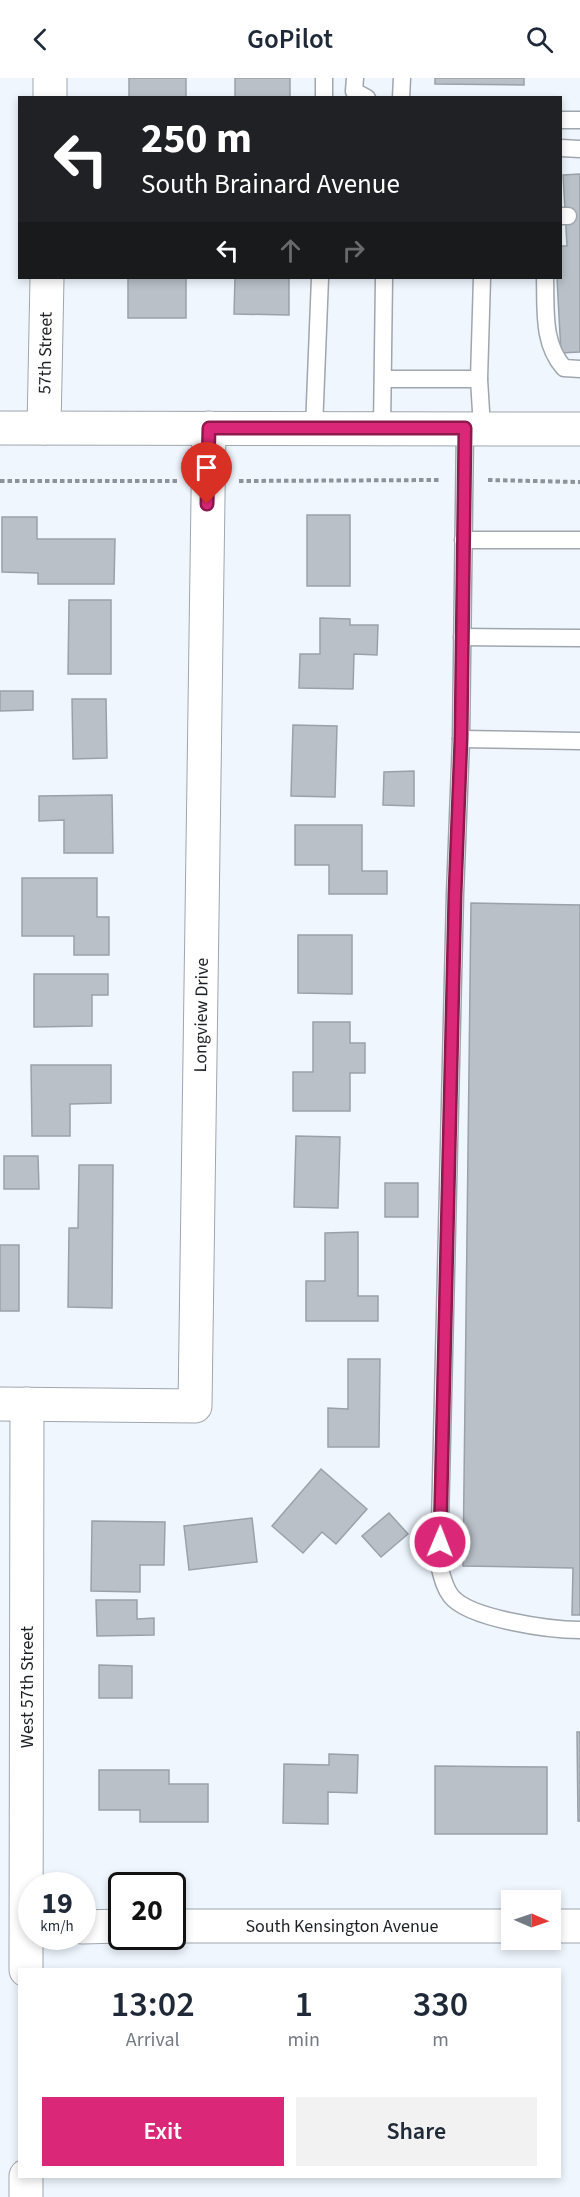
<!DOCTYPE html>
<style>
body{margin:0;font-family:"Source Sans 3",sans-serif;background:#f2f2f3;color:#1f2937;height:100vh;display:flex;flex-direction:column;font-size:22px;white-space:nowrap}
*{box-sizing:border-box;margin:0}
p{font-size:20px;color:#747a83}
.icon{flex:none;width:33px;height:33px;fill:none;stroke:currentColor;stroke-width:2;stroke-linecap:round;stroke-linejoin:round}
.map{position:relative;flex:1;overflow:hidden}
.panel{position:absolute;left:18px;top:1890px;width:543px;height:210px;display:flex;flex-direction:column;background:#fff;border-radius:0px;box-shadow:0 3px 9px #0003}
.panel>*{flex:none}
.guide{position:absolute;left:18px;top:18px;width:544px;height:183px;border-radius:0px;box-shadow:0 3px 9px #0003;background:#202124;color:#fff;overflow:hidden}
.needle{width:39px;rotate:92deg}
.buttons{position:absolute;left:501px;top:1812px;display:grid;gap:12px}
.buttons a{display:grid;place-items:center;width:60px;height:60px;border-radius:0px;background:#fff;box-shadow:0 3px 9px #0003;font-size:30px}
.speed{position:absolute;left:18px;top:1794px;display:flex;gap:12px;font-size:30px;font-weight:700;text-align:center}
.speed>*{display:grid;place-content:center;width:78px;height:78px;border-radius:50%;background:#fff;box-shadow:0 3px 9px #0003;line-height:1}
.speed small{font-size:15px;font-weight:400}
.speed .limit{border:3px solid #111;border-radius:9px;background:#fff;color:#111}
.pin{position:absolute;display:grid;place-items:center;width:51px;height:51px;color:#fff;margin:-62px -26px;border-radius:50% 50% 50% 0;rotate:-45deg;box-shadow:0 0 6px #0007}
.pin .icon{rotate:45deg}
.me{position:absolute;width:66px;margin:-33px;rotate:1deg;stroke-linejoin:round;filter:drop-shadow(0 0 4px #0008)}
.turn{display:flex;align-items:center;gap:21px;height:126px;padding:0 24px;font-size:27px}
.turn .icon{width:78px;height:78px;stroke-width:2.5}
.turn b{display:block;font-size:42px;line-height:51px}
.lanes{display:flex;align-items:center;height:57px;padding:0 24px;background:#0003;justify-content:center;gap:30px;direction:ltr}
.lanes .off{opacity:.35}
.eta{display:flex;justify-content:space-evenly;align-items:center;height:102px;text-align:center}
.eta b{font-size:36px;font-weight:600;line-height:42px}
.primary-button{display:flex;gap:12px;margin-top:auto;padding:12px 24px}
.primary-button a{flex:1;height:69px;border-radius:0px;background:#db2777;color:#fff;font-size:24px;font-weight:600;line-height:69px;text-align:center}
.primary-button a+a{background:#f2f2f3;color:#1f2937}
header{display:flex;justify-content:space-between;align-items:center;height:78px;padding:0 24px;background:#fff;font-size:27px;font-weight:600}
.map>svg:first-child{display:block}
.building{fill:#b9c0c8;stroke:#9aa1a8;stroke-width:1.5}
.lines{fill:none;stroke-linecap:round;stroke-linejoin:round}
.lane-casing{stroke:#9fa6ad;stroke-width:19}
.street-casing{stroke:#9fa6ad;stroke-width:35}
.secondary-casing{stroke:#9fa6ad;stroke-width:35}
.path{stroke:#8e9399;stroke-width:4;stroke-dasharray:4.5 3;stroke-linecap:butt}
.lane{stroke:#fff;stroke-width:16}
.street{stroke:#fff;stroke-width:33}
.secondary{stroke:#fff;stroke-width:33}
.route-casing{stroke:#8e194d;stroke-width:15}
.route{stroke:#db2777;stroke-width:10}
.labels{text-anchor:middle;stroke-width:5;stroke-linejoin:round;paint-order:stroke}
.street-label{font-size:18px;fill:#1e2124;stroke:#fff}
</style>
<header><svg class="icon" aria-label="back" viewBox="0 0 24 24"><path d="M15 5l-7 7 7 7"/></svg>GoPilot<svg class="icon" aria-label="search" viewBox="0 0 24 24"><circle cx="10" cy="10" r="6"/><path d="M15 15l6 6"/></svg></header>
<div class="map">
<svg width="580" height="2119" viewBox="0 0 580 2119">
<rect width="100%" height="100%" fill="#eff6fe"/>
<g class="building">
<rect x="129" y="0" width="57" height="20"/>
<rect x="235" y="0" width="55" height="20"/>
<polygon points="435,0 524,0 524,7 435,6"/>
<polygon points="580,96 580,274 561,275 557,200 561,200 561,168 567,168 563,97"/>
<rect x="128" y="200" width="58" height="40"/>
<polygon points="235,200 289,200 289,237 234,236"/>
<rect x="307" y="437" width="43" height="71"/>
<polygon points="2,439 37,439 37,461 115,461 114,506 38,506 38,495 2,494"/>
<polygon points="69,522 111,522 111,596 68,596"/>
<polygon points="320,540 350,541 350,547 378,547 377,577 354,576 353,611 299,610 300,576 320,576"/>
<polygon points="0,613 33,613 33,632 0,633"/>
<polygon points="72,621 106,621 107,680 73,681"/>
<polygon points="293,647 337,648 335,719 291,718"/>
<polygon points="414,693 414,728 383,727 384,694"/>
<polygon points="112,717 113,775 64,775 64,742 39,743 39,718"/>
<polygon points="295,747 362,747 362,793 387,793 387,816 329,816 329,787 295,787"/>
<polygon points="22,800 97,800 97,839 109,839 109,877 74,877 74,858 22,858"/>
<polygon points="471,825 580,827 580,1537 572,1537 573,1490 463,1488"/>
<polygon points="298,857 352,857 352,916 298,915"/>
<polygon points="34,896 108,896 108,917 92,917 92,948 34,949"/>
<polygon points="313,944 350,944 350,965 365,965 365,995 350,995 350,1033 293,1033 293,994 313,994"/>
<polygon points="31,987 111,987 111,1025 70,1026 70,1058 32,1058"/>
<polygon points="296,1058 340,1059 338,1130 294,1129"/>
<polygon points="4,1078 38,1078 39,1111 4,1111"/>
<polygon points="79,1087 113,1087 112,1230 68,1229 69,1150 78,1150"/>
<rect x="385" y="1105" width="33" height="34"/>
<polygon points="358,1154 358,1218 378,1218 378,1243 306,1243 306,1203 325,1203 325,1155"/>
<rect x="0" y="1167" width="19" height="66"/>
<polygon points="348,1281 380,1281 379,1369 328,1369 328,1330 348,1331"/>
<polygon points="321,1391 367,1431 336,1466 322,1454 303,1475 272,1448"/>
<polygon points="389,1435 408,1456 381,1479 362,1458"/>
<polygon points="252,1440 257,1484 189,1492 184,1448"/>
<polygon points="92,1443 165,1444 164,1487 140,1487 140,1514 91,1513"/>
<polygon points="96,1522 137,1522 137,1541 154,1540 154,1557 97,1558"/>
<polygon points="99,1587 132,1588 132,1620 99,1620"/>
<polygon points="577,1654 580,1654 580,1743 578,1743"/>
<polygon points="329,1676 358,1677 357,1715 328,1714 328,1746 283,1745 284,1686 329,1687"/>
<polygon points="435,1688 547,1689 547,1756 435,1756"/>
<polygon points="99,1692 169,1692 169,1706 208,1706 208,1744 140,1744 140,1732 99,1732"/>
</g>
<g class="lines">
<g class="lane-casing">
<g id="lane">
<polyline points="324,0 324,20"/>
<polyline points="355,0 354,13 367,20"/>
<polyline points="401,20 402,0"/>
<polyline points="561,42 580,42"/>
<polyline points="561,70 580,71"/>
<polyline points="561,138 568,138"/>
<polyline points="482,200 479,301 482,350"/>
<path d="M545 200C546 232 542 265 564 290L580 291"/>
<polyline points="383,301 479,301"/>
<polyline points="314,350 320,200"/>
<polyline points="382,350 384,200"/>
<path d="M465 350 461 661 455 816 439 1487C442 1498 444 1509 451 1518 469 1541 551 1552 580 1552"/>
<polyline points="463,462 580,462"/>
<polyline points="462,559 580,560"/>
<polyline points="461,661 580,663"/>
</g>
</g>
<g class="street-casing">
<g id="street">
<polyline points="50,20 50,0"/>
<polyline points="44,350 47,200"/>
<polyline points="0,1326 195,1328 209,350"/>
<polyline points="172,1848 512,1848"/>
<polyline points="550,1848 580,1848"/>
<polyline points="82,1849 122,1848"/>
<polyline points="26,1892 27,1326"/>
<polyline points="26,2119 26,2098"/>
</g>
</g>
<g class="secondary-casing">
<polyline id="secondary" points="0,350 580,351"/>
</g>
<g class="path">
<polyline points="488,402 580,404"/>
<polyline points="0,403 177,403"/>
<polyline points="239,403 441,402"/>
</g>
<use href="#lane" class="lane"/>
<use href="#street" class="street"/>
<use href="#secondary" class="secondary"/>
</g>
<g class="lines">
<g class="route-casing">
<polyline id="route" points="207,426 209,350 465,350 461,661 455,816 440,1464"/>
</g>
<use href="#route" class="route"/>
</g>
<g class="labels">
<g class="street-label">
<text transform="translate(45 275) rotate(-89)" y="6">57th Street</text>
<text transform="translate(201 937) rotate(-89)" y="6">Longview Drive</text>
<text transform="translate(27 1609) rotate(-90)" y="6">West 57th Street</text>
<text x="342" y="1854">South Kensington Avenue</text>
</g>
</g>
</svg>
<div class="buttons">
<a><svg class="needle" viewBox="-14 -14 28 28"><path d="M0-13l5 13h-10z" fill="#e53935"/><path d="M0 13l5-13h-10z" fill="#747a83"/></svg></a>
</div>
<div class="speed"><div>19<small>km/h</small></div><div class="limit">20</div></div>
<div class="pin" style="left:207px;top:426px;background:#d93025"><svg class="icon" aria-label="arrive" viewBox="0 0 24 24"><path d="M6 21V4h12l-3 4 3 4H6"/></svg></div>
<svg class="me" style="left:440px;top:1464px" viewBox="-20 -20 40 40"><circle r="17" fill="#db2777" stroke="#fff" stroke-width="3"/><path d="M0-11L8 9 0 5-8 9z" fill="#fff"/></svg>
<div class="guide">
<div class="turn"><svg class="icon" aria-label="left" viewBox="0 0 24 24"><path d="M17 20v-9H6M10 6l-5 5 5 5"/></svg><div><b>250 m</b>South Brainard Avenue</div></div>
<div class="lanes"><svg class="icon" aria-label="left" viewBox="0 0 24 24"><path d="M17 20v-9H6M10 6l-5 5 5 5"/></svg><svg class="icon off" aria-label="ahead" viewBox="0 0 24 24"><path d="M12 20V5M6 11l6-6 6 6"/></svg><svg class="icon off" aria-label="right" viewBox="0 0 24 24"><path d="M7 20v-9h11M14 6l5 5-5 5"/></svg></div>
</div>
<section class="panel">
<div class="eta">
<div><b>13:02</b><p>Arrival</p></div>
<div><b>1</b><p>min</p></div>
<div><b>330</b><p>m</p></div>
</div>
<div class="primary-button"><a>Exit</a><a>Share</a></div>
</section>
</div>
